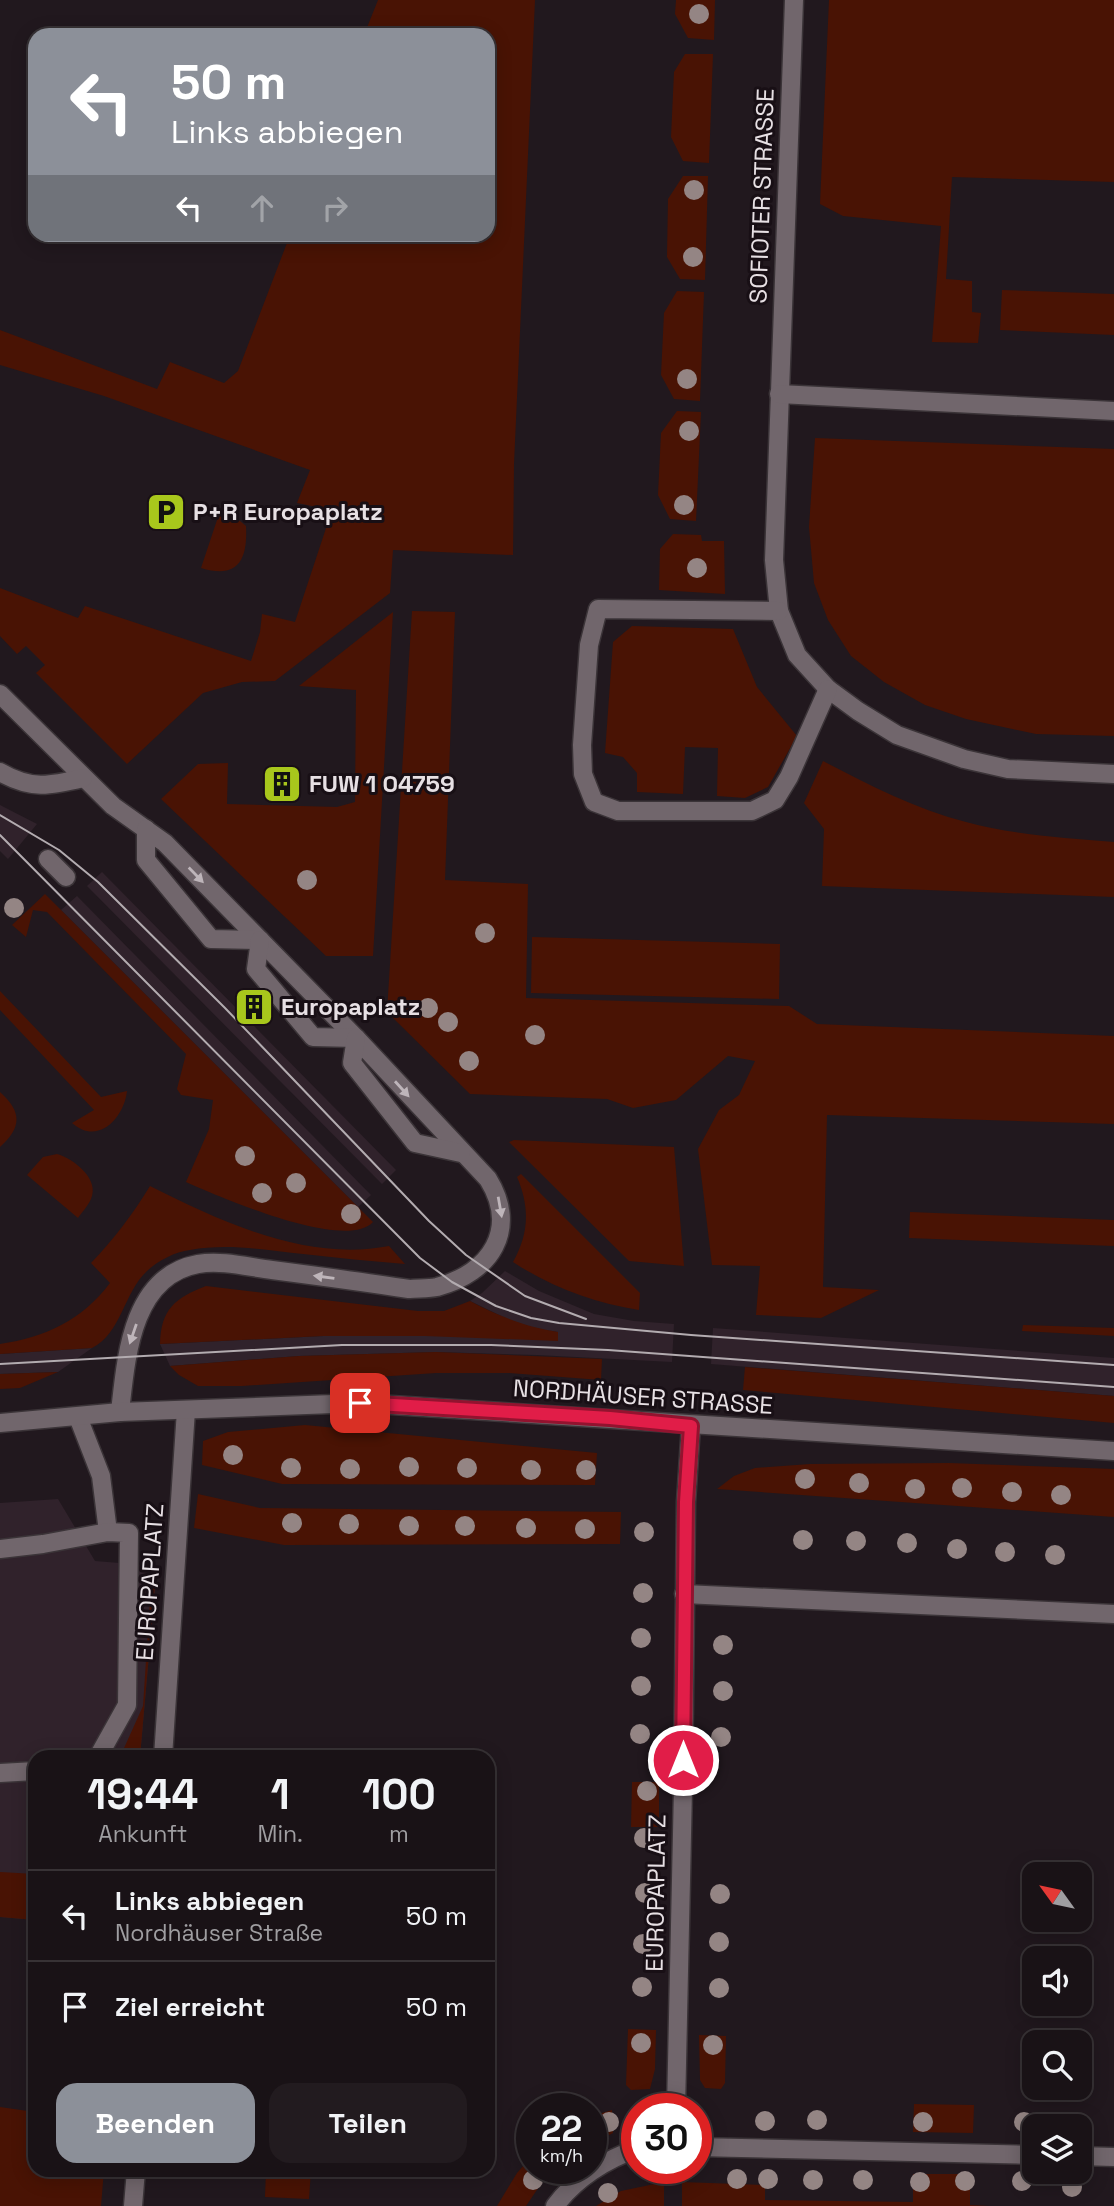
<!DOCTYPE html>
<html lang="de">
<meta charset="utf-8">
<style>
body{margin:0;font-family:"Space Grotesk",sans-serif;background:#221b1f;color:#f1f3f6;height:100vh;display:flex;flex-direction:column;font-size:26px;white-space:nowrap}
*{box-sizing:border-box;margin:0}
p{font-size:23px;color:#9f9ea1}
.icon{flex:none;width:38px;height:38px;fill:none;stroke:currentColor;stroke-width:2;stroke-linecap:round;stroke-linejoin:round}
.map{position:relative;flex:1;overflow:hidden}
.side{position:absolute;left:28px;top:1750px;width:467px;height:427px;display:flex;flex-direction:column;background:#191216;border-radius:21px;box-shadow:0 4px 18px #0003,0 0 0 2px #373235}
.side>*{flex:none}
.hud{position:absolute;left:28px;top:28px;width:467px;height:214px;border-radius:21px;box-shadow:0 4px 18px #0003,0 0 0 2px #373235;background:#8c9099;color:#fff;overflow:hidden}
.needle{width:46px;rotate:303deg}
.buttons{position:absolute;left:1022px;top:1862px;display:grid;gap:14px}
.buttons a{display:grid;place-items:center;width:70px;height:70px;border-radius:14px;background:#191216;box-shadow:0 4px 18px #0003,0 0 0 2px #373235;font-size:35px}
.speed{position:absolute;left:516px;top:2093px;display:flex;gap:14px;font-size:35px;font-weight:700;text-align:center}
.speed>*{display:grid;place-content:center;width:91px;height:91px;border-radius:50%;background:#191216;box-shadow:0 4px 18px #0003,0 0 0 2px #373235;line-height:1}
.speed small{font-size:18px;font-weight:400}
.speed .limit{border:10px solid #d22;background:#fff;color:#111}
.pin{position:absolute;display:grid;place-items:center;width:60px;height:60px;color:#fff;margin:-30px;border-radius:14px;box-shadow:0 4px 10px #0006}
.me{position:absolute;width:77px;margin:-38px;rotate:0deg;stroke-linejoin:round;filter:drop-shadow(0 0 5px #0008)}
.turn{display:flex;align-items:center;gap:24px;height:147px;padding:0 28px;font-size:32px}
.turn .icon{width:91px;height:91px;stroke-width:2.5}
.turn b{display:block;font-size:49px;line-height:60px}
.lanes{display:flex;align-items:center;height:66px;padding:0 28px;background:#0003;justify-content:center;gap:35px;direction:ltr}
.lanes .off{opacity:.35}
.eta{display:flex;justify-content:space-evenly;align-items:center;height:119px;text-align:center}
.eta b{font-size:42px;font-weight:700;line-height:49px}
.cta{display:flex;gap:14px;margin-top:auto;padding:14px 28px}
.cta a{flex:1;height:80px;border-radius:21px;background:#8c9099;color:#fff;font-size:28px;font-weight:700;line-height:80px;text-align:center}
.cta a+a{background:#221b1f;color:#f1f3f6}
ul{padding:0;list-style:none}
li{display:flex;align-items:center;gap:21px;height:91px;padding:0 28px;border-top:2px solid #373235}
li div{flex:1}
li b{display:block;font-size:26px}
li em{font-style:normal}
.map>svg:first-child{display:block}
.built{fill:#30222b}
.green{fill:#491304}
.lines{fill:none;stroke-linecap:round;stroke-linejoin:round}
.lane-casing{stroke:#3b3438;stroke-width:21}
.street-casing{stroke:#3b3438;stroke-width:21}
.secondary-casing{stroke:#3b3438;stroke-width:21}
.lane{stroke:#71666c;stroke-width:18}
.street{stroke:#71666c;stroke-width:18}
.secondary{stroke:#71666c;stroke-width:18}
.tram{stroke:#b3acb0;stroke-width:2}
.tree{fill:#948584}
.oneway{fill:#beb5ba}
.route-casing{stroke:#92132f;stroke-width:18}
.route{stroke:#e11d48;stroke-width:12}
.labels{text-anchor:middle;stroke-width:6;stroke-linejoin:round;paint-order:stroke}
.street-label{font-size:24px;fill:#e7e0e4;stroke:#180f15}
.poi-label{font-size:24px;font-weight:bold;fill:#e7e0e4;stroke:#180f15;text-anchor:start}
</style>
<div class="map">
<svg width="1114" height="2206" viewBox="0 0 1114 2206">
<rect width="100%" height="100%" fill="#21181e"/>
<g class="built">
<polygon points="0,805 37,824 8,859 0,851"/>
<polygon points="102,872 396,1170 382,1184 87,886"/>
<polygon points="77,896 371,1195 358,1207 61,910"/>
<polygon points="505,1271 539,1291 594,1314 634,1321 674,1324 672,1362 537,1355 436,1352 299,1356 170,1366 160,1344 323,1336 425,1336 558,1332 532,1328 516,1323 470,1301 482,1293"/>
<polygon points="713,1328 1114,1358 1114,1396 711,1364"/>
<polygon points="92,1348 58,1372 0,1374 0,1354"/>
<polygon points="58,1499 95,1561 157,1566 140,1757 35,1757 35,1920 0,1917 0,1503"/>
</g>
<g class="green">
<polygon points="378,0 535,0 514,464 513,555 393,550 390,593 275,681 242,682 203,693 127,764 36,673 45,665 26,646 17,654 0,636 0,588 78,618 85,606 251,661 260,632 262,614 295,622 332,510 297,503 310,470 104,396 0,365 0,330 157,389 170,362 224,383 238,371 290,235 488,234 488,35 364,35"/>
<polygon points="676,0 715,0 714,40 688,38 675,14"/>
<polygon points="829,0 1114,0 1114,182 952,177 946,279 972,281 972,312 981,313 978,343 932,342 941,226 843,216 820,204"/>
<polygon points="685,54 713,54 709,163 683,161 671,137 674,72"/>
<polygon points="683,176 708,176 705,280 680,279 667,257 668,199"/>
<polygon points="1002,290 1114,294 1114,335 1000,330"/>
<polygon points="677,291 704,292 700,401 674,399 661,375 664,313"/>
<polygon points="677,411 701,412 696,521 670,519 658,495 661,433"/>
<polygon points="815,438 1114,449 1114,736 1036,734 966,719 925,705 884,682 851,656 828,620 814,583 809,527"/>
<path d="M219 514 240 521 246 526C248 562 236 579 201 568Z"/>
<polygon points="673,534 701,535 702,541 724,541 725,594 659,590 660,549"/>
<polygon points="412,611 455,612 445,880 528,884 526,998 789,1006 817,1024 1114,1036 1114,1124 827,1115 823,1287 879,1290 821,1318 756,1315 760,1266 712,1265 698,1149 719,1110 739,1095 755,1061 728,1056 676,1100 633,1108 607,1099 470,1094 387,1012"/>
<polygon points="393,612 373,956 326,956 161,799 198,764 228,763 227,804 337,807 355,802 356,690 299,686"/>
<polygon points="632,626 733,629 757,687 797,736 768,787 745,798 717,796 718,748 685,747 683,794 637,792 637,773 623,757 605,753 613,642"/>
<path d="M823 761C869 785 915 809 966 822 1013 835 1065 838 1114 842V897L822 886 824 829 804 803Z"/>
<path d="M45 894 373 1222C345 1252 220 1197 186 1182L209 1129 213 1100 181 1095 177 1089 186 1054 47 912 33 910 26 937 12 925Z"/>
<polygon points="532,937 780,944 779,999 531,993"/>
<path d="M0 991 101 1097 127 1091C124 1118 98 1146 72 1123L94 1110 0 1010Z"/>
<path d="M0 1092C22 1112 22 1127 0 1147Z"/>
<polygon points="514,1140 674,1147 684,1266 629,1261 509,1142"/>
<path d="M57 1154C74 1159 100 1179 91 1199 88 1206 82 1212 78 1218L27 1175 43 1157Z"/>
<path d="M521 1174 640 1293 639 1310C594 1303 551 1287 513 1262 529 1234 530 1207 517 1177Z"/>
<path d="M150 1186C222 1222 306 1262 389 1246L405 1264C371 1261 337 1258 303 1254 267 1250 227 1243 190 1250 175 1252 159 1260 147 1271 124 1292 121 1334 92 1348L0 1354V1344C46 1337 82 1320 110 1283L91 1263C114 1239 133 1214 150 1186Z"/>
<polygon points="910,1212 1114,1220 1114,1246 909,1238"/>
<path d="M206 1286 418 1311H444L470 1301C499 1316 525 1327 558 1332V1341L425 1336H323L160 1344C161 1309 175 1298 206 1286Z"/>
<polygon points="1023,1325 1114,1328 1114,1336 1022,1331"/>
<polygon points="436,1352 602,1359 601,1380 509,1373 436,1373 242,1386 198,1386 179,1375 170,1366 299,1356"/>
<polygon points="745,1367 1114,1396 1114,1423 743,1390"/>
<polygon points="58,1372 20,1388 0,1389 0,1374"/>
<polygon points="305,1425 597,1453 595,1485 282,1484 202,1465 203,1441 228,1432"/>
<polygon points="949,1463 1114,1469 1114,1517 717,1489 734,1476 755,1468 810,1464"/>
<polygon points="198,1494 260,1508 621,1512 620,1544 284,1545 194,1528"/>
<polygon points="151,1585 155,1586 140,1757 120,1757 143,1706"/>
<polygon points="632,1782 659,1782 659,1827 631,1827"/>
<polygon points="0,1872 35,1874 35,1920 0,1917"/>
<polygon points="628,2029 656,2030 655,2069 650,2089 631,2090 626,2085"/>
<polygon points="699,2035 726,2036 725,2083 721,2089 705,2088 700,2080"/>
<polygon points="914,2104 974,2105 973,2133 913,2132"/>
<polygon points="0,2107 35,2112 35,2170 104,2170 101,2206 0,2206"/>
<polygon points="612,2110 613,2133 592,2144 592,2116"/>
<polygon points="532,2156 532,2168 556,2168 545,2178 526,2206 497,2206 517,2173"/>
<polygon points="266,2170 311,2170 309,2199 265,2197"/>
<polygon points="913,2174 970,2174 970,2205 989,2206 682,2206 682,2182 765,2185 765,2200 913,2202"/>
<polygon points="664,2182 664,2206 596,2206 621,2191"/>
</g>
<g class="lines">
<g class="lane-casing">
<g id="lane">
<path d="M0 694 113 806 165 843 356 1038 488 1179C519 1229 491 1273 437 1287 428 1289 418 1288 409 1289 364 1282 318 1276 272 1270 248 1267 222 1260 198 1264 131 1276 126 1359 120 1412"/>
<path d="M0 772C31 790 50 786 83 778"/>
<polyline points="146,829 146,860 211,939 260,940"/>
<polyline points="260,940 256,969 313,1037 356,1038"/>
<polyline points="356,1038 352,1063 415,1143 461,1153"/>
<polyline points="78,1417 101,1476 108,1532"/>
<polyline points="0,1549 43,1544 108,1532 129,1533 127,1705 98,1757"/>
<polyline points="0,1773 35,1771"/>
</g>
</g>
<g class="street-casing">
<g id="street">
<polyline points="794,0 774,560 779,611 797,655 828,689 858,711 897,735 964,759 1008,769 1114,774"/>
<polyline points="779,394 1114,411"/>
<polyline points="779,611 598,609 589,645 582,745 583,774 594,802 618,811 752,811 775,800 789,777 828,689"/>
<polyline points="48,859 66,877"/>
<polyline points="684,1594 1114,1614"/>
<polyline points="163,1757 186,1410"/>
<polyline points="676,2109 683,1788 686,1502 691,1425"/>
<polyline points="696,2147 1034,2155"/>
<polyline points="1080,2156 1114,2157"/>
<polyline points="133,2206 136,2170"/>
<path d="M555 2206C575 2179 606 2159 637 2149"/>
</g>
</g>
<g class="secondary-casing">
<polyline id="secondary" points="0,1423 120,1412 360,1403 1114,1451"/>
</g>
<use href="#lane" class="lane"/>
<use href="#street" class="street"/>
<use href="#secondary" class="secondary"/>
<g class="tram">
<polyline points="0,815 59,850 98,882 225,1008 429,1221 466,1255 525,1296 586,1319"/>
<polyline points="0,835 420,1258 452,1282 496,1306 531,1318 559,1323 691,1335 1114,1365"/>
<polyline points="0,1364 342,1345 491,1345 608,1350 1114,1387"/>
</g>
</g>
<g class="tree">
<circle cx="699" cy="14" r="10"/>
<circle cx="694" cy="190" r="10"/>
<circle cx="693" cy="257" r="10"/>
<circle cx="687" cy="379" r="10"/>
<circle cx="689" cy="431" r="10"/>
<circle cx="684" cy="505" r="10"/>
<circle cx="697" cy="568" r="10"/>
<circle cx="307" cy="880" r="10"/>
<circle cx="14" cy="908" r="10"/>
<circle cx="485" cy="933" r="10"/>
<circle cx="428" cy="1008" r="10"/>
<circle cx="448" cy="1022" r="10"/>
<circle cx="535" cy="1035" r="10"/>
<circle cx="469" cy="1061" r="10"/>
<circle cx="245" cy="1156" r="10"/>
<circle cx="296" cy="1183" r="10"/>
<circle cx="262" cy="1193" r="10"/>
<circle cx="351" cy="1214" r="10"/>
<circle cx="233" cy="1455" r="10"/>
<circle cx="409" cy="1467" r="10"/>
<circle cx="291" cy="1468" r="10"/>
<circle cx="467" cy="1468" r="10"/>
<circle cx="350" cy="1469" r="10"/>
<circle cx="531" cy="1470" r="10"/>
<circle cx="586" cy="1470" r="10"/>
<circle cx="805" cy="1479" r="10"/>
<circle cx="859" cy="1483" r="10"/>
<circle cx="962" cy="1488" r="10"/>
<circle cx="915" cy="1489" r="10"/>
<circle cx="1012" cy="1492" r="10"/>
<circle cx="1061" cy="1495" r="10"/>
<circle cx="292" cy="1523" r="10"/>
<circle cx="349" cy="1524" r="10"/>
<circle cx="409" cy="1526" r="10"/>
<circle cx="465" cy="1526" r="10"/>
<circle cx="526" cy="1528" r="10"/>
<circle cx="585" cy="1529" r="10"/>
<circle cx="644" cy="1532" r="10"/>
<circle cx="803" cy="1540" r="10"/>
<circle cx="856" cy="1541" r="10"/>
<circle cx="907" cy="1543" r="10"/>
<circle cx="957" cy="1549" r="10"/>
<circle cx="1005" cy="1552" r="10"/>
<circle cx="1055" cy="1555" r="10"/>
<circle cx="643" cy="1593" r="10"/>
<circle cx="641" cy="1638" r="10"/>
<circle cx="723" cy="1645" r="10"/>
<circle cx="641" cy="1686" r="10"/>
<circle cx="723" cy="1691" r="10"/>
<circle cx="640" cy="1734" r="10"/>
<circle cx="721" cy="1737" r="10"/>
<circle cx="647" cy="1791" r="10"/>
<circle cx="644" cy="1838" r="10"/>
<circle cx="645" cy="1893" r="10"/>
<circle cx="720" cy="1894" r="10"/>
<circle cx="719" cy="1942" r="10"/>
<circle cx="643" cy="1944" r="10"/>
<circle cx="642" cy="1987" r="10"/>
<circle cx="719" cy="1988" r="10"/>
<circle cx="641" cy="2043" r="10"/>
<circle cx="713" cy="2045" r="10"/>
<circle cx="817" cy="2120" r="10"/>
<circle cx="765" cy="2121" r="10"/>
<circle cx="609" cy="2122" r="10"/>
<circle cx="923" cy="2122" r="10"/>
<circle cx="1024" cy="2122" r="10"/>
<circle cx="737" cy="2179" r="10"/>
<circle cx="768" cy="2179" r="10"/>
<circle cx="533" cy="2180" r="10"/>
<circle cx="813" cy="2180" r="10"/>
<circle cx="863" cy="2180" r="10"/>
<circle cx="965" cy="2181" r="10"/>
<circle cx="1022" cy="2181" r="10"/>
<circle cx="920" cy="2182" r="10"/>
<circle cx="1072" cy="2187" r="10"/>
<circle cx="608" cy="2193" r="10"/>
</g>
<defs><path id="oneway-solid" d="M-6-.8H1V-3.2L6.5 0L1 3.2V.8H-6Z" transform="scale(1.75)"/></defs>
<g class="oneway">
<use href="#oneway-solid" transform="translate(196 875) rotate(46)"/>
<use href="#oneway-solid" transform="translate(402 1089) rotate(48)"/>
<use href="#oneway-solid" transform="translate(500 1207) rotate(80)"/>
<use href="#oneway-solid" transform="translate(324 1277) rotate(-172)"/>
<use href="#oneway-solid" transform="translate(133 1334) rotate(109)"/>
</g>
<g class="lines">
<g class="route-casing">
<polyline id="route" points="360,1403 610,1418 691,1426 686,1502 683,1760"/>
</g>
<use href="#route" class="route"/>
</g>
<defs>
<g id="parking-square" transform="scale(2.0125)"><rect x="-9" y="-9" width="18" height="18" rx="4" fill="#a8c71c" stroke="#180f15"/><path d="M-3.5-5.5H1a3.5 3.5 0 0 1 0 7H-1V5.5H-3.5ZM-1-3.4V-.6H.8a1.4 1.4 0 0 0 0-2.8Z" fill="#111"/></g>
<g id="building-square" transform="scale(2.0125)"><rect x="-9" y="-9" width="18" height="18" rx="4" fill="#a8c71c" stroke="#180f15"/><path d="M-4-6H4V6H1V3H-1V6H-4ZM-2.5-4.3h1.7v1.8h-1.7ZM.8-4.3h1.7v1.8H.8ZM-2.5-1h1.7V.8h-1.7ZM.8-1h1.7V.8H.8Z" fill="#111"/></g>
</defs>
<g fill-rule="evenodd">
<use href="#parking-square" x="166" y="512"/>
<use href="#building-square" x="282" y="784"/>
<use href="#building-square" x="254" y="1007"/>
</g>
<g class="labels">
<g class="street-label">
<text transform="translate(762 196) rotate(-88)" y="8">SOFIOTER STRASSE</text>
<text transform="translate(643 1397) rotate(4)" y="8">NORDHÄUSER STRASSE</text>
<text transform="translate(150 1582) rotate(-86)" y="8">EUROPAPLATZ</text>
<text transform="translate(656 1893) rotate(-89)" y="8">EUROPAPLATZ</text>
</g>
<g class="poi-label">
<text x="193" y="520">P+R Europaplatz</text>
<text x="309" y="792">FUW 1 04759</text>
<text x="281" y="1015">Europaplatz</text>
</g>
</g>
</svg>
<div class="buttons">
<a><svg class="needle" viewBox="-14 -14 28 28"><path d="M0-13l5 13h-10z" fill="#e53935"/><path d="M0 13l5-13h-10z" fill="#9f9ea1"/></svg></a>
<a><svg class="icon" aria-label="sound" viewBox="0 0 24 24"><path d="M4 9h4l5-4v14l-5-4H4zM17 9q2 3 0 6"/></svg></a>
<a><svg class="icon" aria-label="search" viewBox="0 0 24 24"><circle cx="10" cy="10" r="6"/><path d="M15 15l6 6"/></svg></a>
<a><svg class="icon" aria-label="layers" viewBox="0 0 24 24"><path d="M12 4l9 5-9 5-9-5zM3 14l9 5 9-5"/></svg></a>
</div>
<div class="speed"><div>22<small>km/h</small></div><div class="limit">30</div></div>
<div class="pin" style="left:360px;top:1403px;background:#d93025"><svg class="icon" aria-label="arrive" viewBox="0 0 24 24"><path d="M6 21V4h12l-3 4 3 4H6"/></svg></div>
<svg class="me" style="left:683px;top:1760px" viewBox="-20 -20 40 40"><circle r="17" fill="#e11d48" stroke="#fff" stroke-width="3"/><path d="M0-11L8 9 0 5-8 9z" fill="#fff"/></svg>
<div class="hud">
<div class="turn"><svg class="icon" aria-label="left" viewBox="0 0 24 24"><path d="M17 20v-9H6M10 6l-5 5 5 5"/></svg><div><b>50 m</b>Links abbiegen</div></div>
<div class="lanes"><svg class="icon" aria-label="left" viewBox="0 0 24 24"><path d="M17 20v-9H6M10 6l-5 5 5 5"/></svg><svg class="icon off" aria-label="ahead" viewBox="0 0 24 24"><path d="M12 20V5M6 11l6-6 6 6"/></svg><svg class="icon off" aria-label="right" viewBox="0 0 24 24"><path d="M7 20v-9h11M14 6l5 5-5 5"/></svg></div>
</div>
<section class="side">
<div class="eta">
<div><b>19:44</b><p>Ankunft</p></div>
<div><b>1</b><p>Min.</p></div>
<div><b>100</b><p>m</p></div>
</div>
<ul>
<li><svg class="icon" aria-label="left" viewBox="0 0 24 24"><path d="M17 20v-9H6M10 6l-5 5 5 5"/></svg><div><b>Links abbiegen</b><p>Nordhäuser Straße</p></div><em>50 m</em></li>
<li><svg class="icon" aria-label="arrive" viewBox="0 0 24 24"><path d="M6 21V4h12l-3 4 3 4H6"/></svg><div><b>Ziel erreicht</b></div><em>50 m</em></li>
</ul>
<div class="cta"><a>Beenden</a><a>Teilen</a></div>
</section>
</div>
